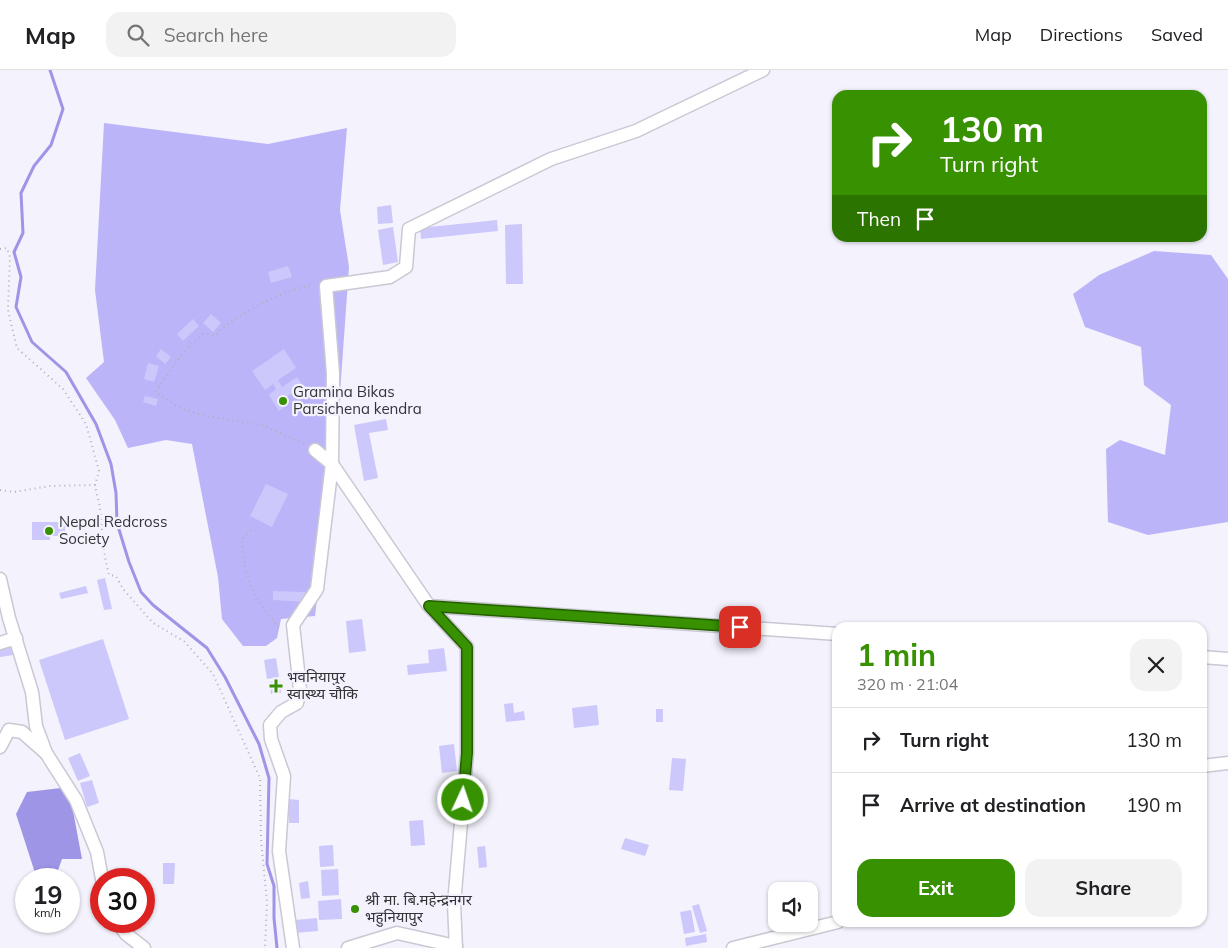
<!DOCTYPE html>
<meta charset="utf-8">
<style>
body{margin:0;font-family:Mulish,"Noto Sans Devanagari",sans-serif;background:#f2f2f2;color:#202124;height:100vh;display:flex;flex-direction:column;font-size:19px;white-space:nowrap}
*{box-sizing:border-box;margin:0}
p{font-size:16px;color:#757577}
.icon{flex:none;width:28px;height:28px;fill:none;stroke:currentColor;stroke-width:2;stroke-linecap:round;stroke-linejoin:round}
.map{position:relative;flex:1;overflow:hidden}
.sheet{position:absolute;left:832px;top:552px;width:375px;height:305px;display:flex;flex-direction:column;background:#fff;border-radius:15px;box-shadow:0 1px 4px #0004}
.sheet>*{flex:none}
.guide{position:absolute;left:832px;top:20px;width:375px;height:152px;border-radius:15px;box-shadow:0 1px 4px #0004;background:#379101;color:#fff;overflow:hidden}
.tools{position:absolute;left:768px;top:812px;display:grid;gap:10px}
.tools a{display:grid;place-items:center;width:50px;height:50px;border-radius:10px;background:#fff;box-shadow:0 1px 4px #0004;font-size:25px}
.speed{position:absolute;left:15px;top:798px;display:flex;gap:10px;font-size:25px;font-weight:700;text-align:center}
.speed>*{display:grid;place-content:center;width:65px;height:65px;border-radius:50%;background:#fff;box-shadow:0 1px 4px #0004;line-height:1}
.speed small{font-size:12px;font-weight:400}
.speed .limit{border:8px solid #d22;background:#fff;color:#111}
.pin{position:absolute;display:grid;place-items:center;width:42px;height:42px;color:#fff;margin:-21px;border-radius:10px;box-shadow:0 2px 8px #0006}
.me{position:absolute;width:55px;margin:-28px;rotate:3deg;stroke-linejoin:round;filter:drop-shadow(0 0 4px #0008)}
.turn{display:flex;align-items:center;gap:18px;height:105px;padding:0 25px;font-size:22px}
.turn .icon{width:65px;height:65px;stroke-width:2.5}
.turn b{display:block;font-size:35px;line-height:42px}
.then{display:flex;align-items:center;height:48px;padding:0 25px;background:#0003;gap:10px;font-size:19px}
.round{display:grid;place-items:center;flex:none;width:52px;height:52px;border-radius:15px;background:#f2f2f2}
.headline{display:flex;align-items:center;justify-content:space-between;height:85px;padding:0 25px}
h1{font-size:30px;font-weight:700;line-height:38px;color:#379101}
.action{display:flex;gap:10px;margin-top:auto;padding:10px 25px}
.action a{flex:1;height:58px;border-radius:15px;background:#379101;color:#fff;font-size:20px;font-weight:700;line-height:58px;text-align:center}
.action a+a{background:#f2f2f2;color:#202124}
ul{padding:0;list-style:none}
li{display:flex;align-items:center;gap:15px;height:65px;padding:0 25px;border-top:1px solid #e0e0e0}
li div{flex:1}
li b{display:block;font-size:19px}
li em{font-style:normal}
header{display:flex;align-items:center;gap:30px;box-sizing:border-box;height:70px;padding:0 25px;background:#fff;border-bottom:1px solid #e0e0e0}
header strong{font-size:24px}
nav{display:flex;gap:28px;margin-inline-start:auto;font-size:18px}
.search{width:350px;height:45px;background:#f2f2f2;display:flex;align-items:center;gap:12px;box-sizing:border-box;padding:0 18px;border-radius:15px;color:#757577;font-size:19px}
.map>svg:first-child{display:block}
.forest{fill:#bbb4f8}
.water{fill:#9e95e7}
.lines{fill:none;stroke-linecap:round;stroke-linejoin:round}
.stream{stroke:#9e95e7;stroke-width:3}
.building{fill:#ccc8fb}
.minor-casing{stroke:#c9c8d3;stroke-width:15}
.path{stroke:#b0b0b8;stroke-width:2;stroke-dasharray:1 4;stroke-linecap:butt}
.minor{stroke:#fff;stroke-width:12}
.route-casing{stroke:#245e01;stroke-width:12}
.route{stroke:#379101;stroke-width:9}
.poi-dot{fill:#379101;stroke:#f3f2fd;stroke-width:2}
.labels{text-anchor:middle;stroke-width:4.5;stroke-linejoin:round;paint-order:stroke}
.poi-label{font-size:15px;fill:#343438;stroke:#f3f2fd;text-anchor:start}
</style>
<header>
<strong>Map</strong>
<div class="search"><svg class="icon" aria-label="search" viewBox="0 0 24 24"><circle cx="10" cy="10" r="6"/><path d="M15 15l6 6"/></svg>Search here</div>
<nav><a>Map</a><a>Directions</a><a>Saved</a></nav>
</header>
<div class="map">
<svg width="1228" height="878" viewBox="0 0 1228 878">
<rect width="100%" height="100%" fill="#f3f2fd"/>
<g class="forest">
<polygon points="104,53 268,74 347,58 340,140 349,197 337,365 315,546 281,549 277,568 266,576 243,576 222,549 218,507 192,374 166,370 128,378 115,350 86,308 104,292 95,220"/>
<polygon points="1154,181 1211,185 1228,209 1228,452 1148,465 1108,452 1106,379 1120,370 1165,385 1171,335 1144,315 1141,277 1085,257 1073,224 1099,205"/>
</g>
<polygon class="water" points="61,718 71,730 82,789 62,789 57,803 45,809 37,809 16,744 27,722"/>
<g class="lines">
<polyline class="stream" points="50,0 63,39 51,75 34,96 21,123 23,163 14,182 21,207 16,237 32,272 66,302 96,354 111,394 116,423 117,453 129,492 141,522 153,535 207,578 225,607 259,674 269,708 267,794 274,816 274,848 277,878"/>
</g>
<g class="building">
<polygon points="391,135 393,153 378,154 377,137"/>
<polygon points="497,150 498,161 421,169 420,158"/>
<polygon points="522,154 523,214 506,214 505,155"/>
<polygon points="393,157 398,192 383,195 378,160"/>
<polygon points="288,196 292,207 271,213 268,202"/>
<polygon points="211,244 221,253 213,262 203,253"/>
<polygon points="193,249 199,256 183,271 177,264"/>
<polygon points="161,279 171,287 165,294 156,286"/>
<polygon points="284,279 296,298 278,310 282,317 297,307 308,323 301,328 296,321 283,329 287,335 279,341 269,325 276,319 273,314 265,320 252,301"/>
<polygon points="148,293 159,296 154,312 144,309"/>
<polygon points="145,326 158,329 156,336 143,332"/>
<polygon points="386,349 388,360 369,363 378,408 364,411 354,355"/>
<polygon points="266,414 288,424 272,457 250,446"/>
<polygon points="32,452 65,452 65,466 50,466 50,470 32,470"/>
<polygon points="105,508 112,539 104,540 97,510"/>
<polygon points="86,516 88,523 61,529 59,523"/>
<polygon points="273,521 305,522 305,532 273,530"/>
<polygon points="362,549 366,581 349,583 346,551"/>
<polygon points="103,569 129,649 65,670 39,590"/>
<polygon points="11,575 13,585 0,587 0,577"/>
<polygon points="444,578 447,601 408,605 407,595 429,593 428,580"/>
<polygon points="276,588 279,607 267,609 264,590"/>
<polygon points="280,611 281,623 271,624 270,612"/>
<polygon points="513,633 514,643 524,641 525,650 506,652 504,634"/>
<polygon points="597,635 599,655 574,658 572,638"/>
<rect x="656" y="639" width="7" height="13"/>
<polygon points="454,674 457,701 442,703 439,676"/>
<polygon points="80,683 90,706 78,711 68,688"/>
<polygon points="672,688 686,689 683,721 669,720"/>
<polygon points="92,710 99,733 87,737 80,713"/>
<polygon points="289,729 299,730 299,753 289,753"/>
<polygon points="423,750 425,775 411,776 409,751"/>
<polygon points="625,768 649,775 645,786 621,779"/>
<polygon points="333,775 334,796 320,797 319,776"/>
<polygon points="485,776 487,797 479,798 477,777"/>
<polygon points="163,793 175,793 174,814 163,814"/>
<polygon points="338,799 339,825 322,826 321,800"/>
<polygon points="308,811 310,828 301,829 299,813"/>
<polygon points="341,829 342,849 319,850 318,831"/>
<polygon points="699,834 707,861 700,863 692,836"/>
<polygon points="691,840 695,862 684,864 680,842"/>
<polygon points="317,848 318,861 295,863 295,850"/>
<polygon points="706,864 707,872 686,876 685,868"/>
</g>
<g class="lines">
<g class="minor-casing">
<g id="minor">
<polyline points="315,380 332,394 429,536 838,564"/>
<polyline points="0,509 9,548 32,622 36,656 46,683 76,730 97,782 102,809"/>
<polyline points="429,536 467,577 467,683 454,834 456,878"/>
<polyline points="0,573 16,568"/>
<polyline points="1202,587 1228,589"/>
<polyline points="0,677 9,660 22,662 46,683"/>
<polyline points="1202,696 1228,693"/>
<polyline points="117,851 126,864 144,878"/>
<polyline points="293,878 279,781 284,706 271,669 270,655 281,642 297,633 300,619 293,555 317,519 332,394 333,303 326,216 390,207 406,197 409,159 551,89 636,61 763,0"/>
<polyline points="348,878 397,863 456,876"/>
<polyline points="733,878 838,852"/>
</g>
</g>
<g class="path">
<polyline points="0,179 7,178 10,187 8,240 17,278 63,319 86,354 99,401 95,415"/>
<path d="M304 374 262 355 202 345 182 339 155 322C172 299 181 281 205 263L214 266C236 244 283 220 313 215"/>
<path d="M0 420 14 422 50 416 95 415C96 423 99 431 100 438 102 461 103 482 109 505L116 506 123 519 153 553 184 571 213 604 260 708 261 770 267 832 265 878"/>
<path d="M251 460 242 469C243 508 255 531 281 560"/>
</g>
<use href="#minor" class="minor"/>
</g>
<g class="lines">
<g class="route-casing">
<polyline id="route" points="463,730 467,683 467,577 429,536 740,557"/>
</g>
<use href="#route" class="route"/>
</g>
<g class="poi-dot">
<circle cx="283" cy="331" r="5"/>
<circle cx="49" cy="461" r="5"/>
<path d="M273.5 608.5h5v5h5v5h-5v5h-5v-5h-5v-5h5z"/>
<circle cx="355" cy="839" r="5"/>
</g>
<g class="labels">
<g class="poi-label">
<text x="293" y="327">Gramina Bikas<tspan x="293" dy="17">Parsichena kendra</tspan></text>
<text x="59" y="457">Nepal Redcross<tspan x="59" dy="17">Society</tspan></text>
<text x="287" y="612">भवनियापुर<tspan x="287" dy="17">स्वास्थ्य चाैकि</tspan></text>
<text x="365" y="835">श्री मा. बि.महेन्द्रनगर<tspan x="365" dy="17">भहुनियापुर</tspan></text>
</g>
</g>
</svg>
<div class="tools">
<a><svg class="icon" aria-label="sound" viewBox="0 0 24 24"><path d="M4 9h4l5-4v14l-5-4H4zM17 9q2 3 0 6"/></svg></a>
</div>
<div class="speed"><div>19<small>km/h</small></div><div class="limit">30</div></div>
<div class="pin" style="left:740px;top:557px;background:#d93025"><svg class="icon" aria-label="arrive" viewBox="0 0 24 24"><path d="M6 21V4h12l-3 4 3 4H6"/></svg></div>
<svg class="me" style="left:463px;top:730px" viewBox="-20 -20 40 40"><circle r="17" fill="#379101" stroke="#fff" stroke-width="3"/><path d="M0-11L8 9 0 5-8 9z" fill="#fff"/></svg>
<div class="guide">
<div class="turn"><svg class="icon" aria-label="right" viewBox="0 0 24 24"><path d="M7 20v-9h11M14 6l5 5-5 5"/></svg><div><b>130 m</b>Turn right</div></div>
<div class="then">Then<svg class="icon" aria-label="arrive" viewBox="0 0 24 24"><path d="M6 21V4h12l-3 4 3 4H6"/></svg></div>
</div>
<section class="sheet">
<div class="headline"><div><h1>1 min</h1><p>320 m · 21:04</p></div><a class="round"><svg class="icon" aria-label="close" viewBox="0 0 24 24"><path d="M6 6l12 12M18 6L6 18"/></svg></a></div>
<ul>
<li><svg class="icon" aria-label="right" viewBox="0 0 24 24"><path d="M7 20v-9h11M14 6l5 5-5 5"/></svg><div><b>Turn right</b></div><em>130 m</em></li>
<li><svg class="icon" aria-label="arrive" viewBox="0 0 24 24"><path d="M6 21V4h12l-3 4 3 4H6"/></svg><div><b>Arrive at destination</b></div><em>190 m</em></li>
</ul>
<div class="action"><a>Exit</a><a>Share</a></div>
</section>
</div>
